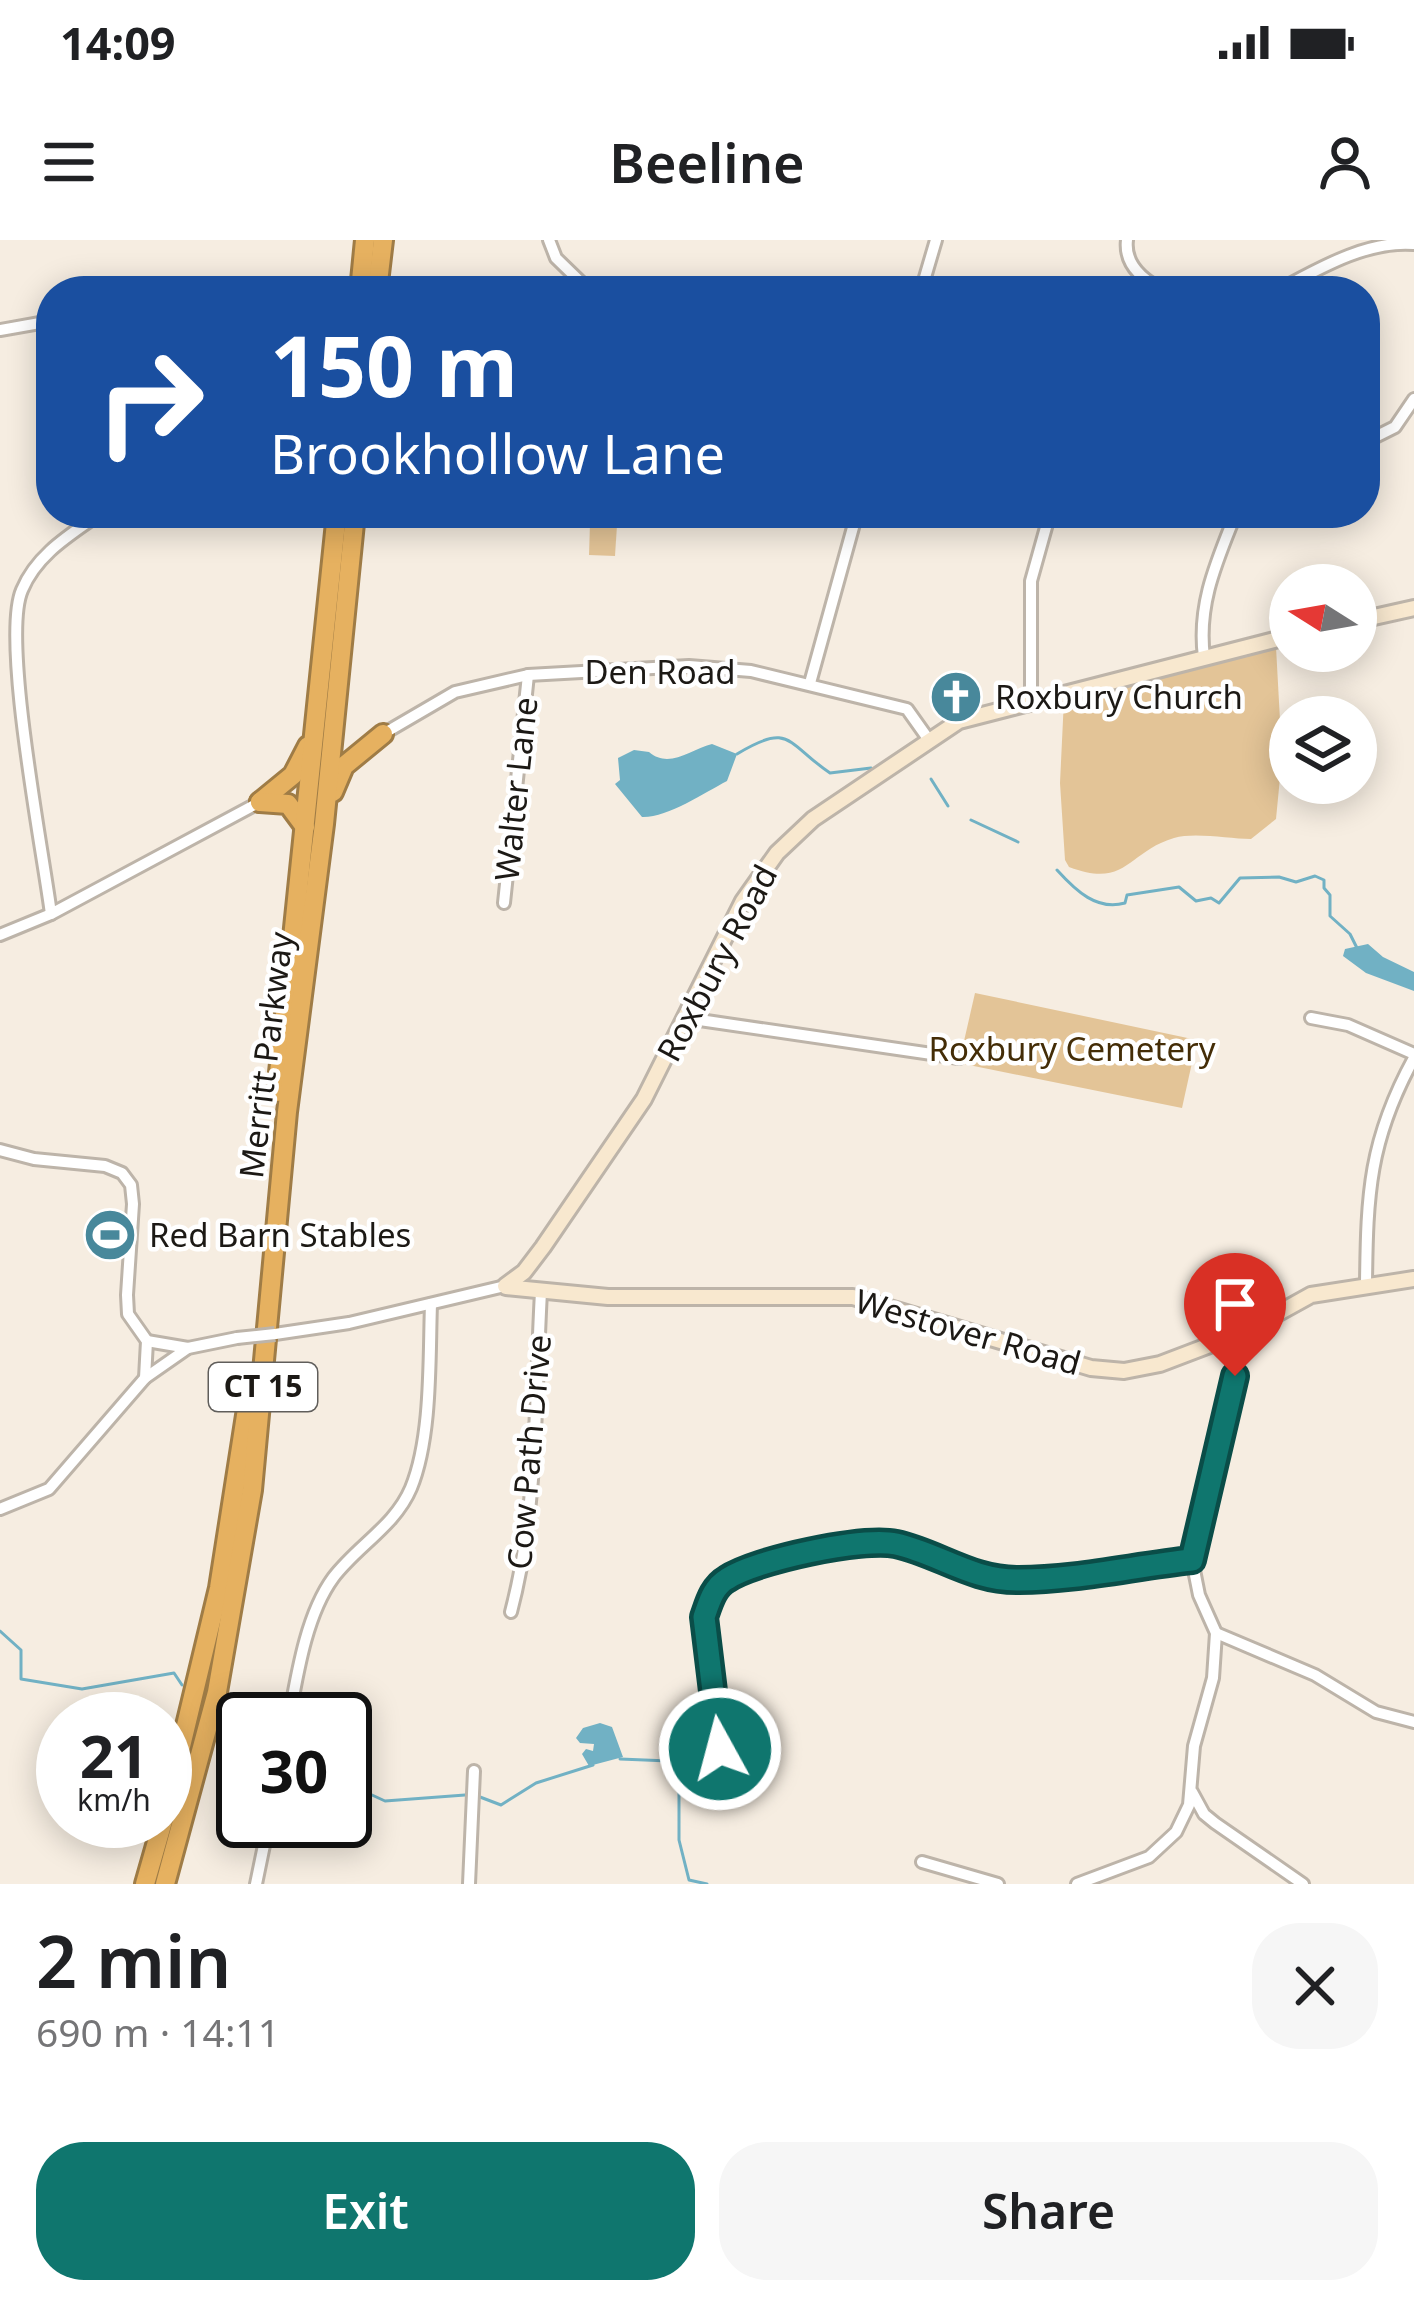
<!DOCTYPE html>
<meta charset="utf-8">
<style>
body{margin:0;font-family:"Noto Sans",sans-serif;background:#f6f6f6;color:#202124;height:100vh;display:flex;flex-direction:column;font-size:45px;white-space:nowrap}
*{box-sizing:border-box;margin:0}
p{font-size:39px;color:#757577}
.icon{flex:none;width:66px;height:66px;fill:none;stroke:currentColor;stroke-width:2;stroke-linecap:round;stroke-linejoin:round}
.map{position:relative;height:1644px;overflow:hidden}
.sheet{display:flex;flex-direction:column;background:#fff;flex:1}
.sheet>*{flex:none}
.hud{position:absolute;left:36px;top:36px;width:1344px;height:252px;border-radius:48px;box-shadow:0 6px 30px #0003;background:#1a4fa0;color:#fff;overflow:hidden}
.needle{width:78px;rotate:281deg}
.buttons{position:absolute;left:1269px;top:324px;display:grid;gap:24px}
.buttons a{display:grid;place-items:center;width:108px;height:108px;border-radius:50%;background:#fff;box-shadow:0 6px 30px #0003;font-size:60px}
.speed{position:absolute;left:36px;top:1452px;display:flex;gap:24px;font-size:60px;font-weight:700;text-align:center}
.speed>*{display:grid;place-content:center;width:156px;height:156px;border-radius:50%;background:#fff;box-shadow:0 6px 30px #0003;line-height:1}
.speed small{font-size:30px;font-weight:400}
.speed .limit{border:6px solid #111;border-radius:18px;background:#fff;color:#111}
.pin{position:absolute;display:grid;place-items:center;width:102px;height:102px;color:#fff;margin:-123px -51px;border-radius:50% 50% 50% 0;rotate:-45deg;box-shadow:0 0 12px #0007}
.pin .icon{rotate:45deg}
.me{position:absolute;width:132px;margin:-66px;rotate:353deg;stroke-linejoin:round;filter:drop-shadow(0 0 9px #0008)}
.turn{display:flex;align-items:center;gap:42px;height:252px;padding:0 36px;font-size:54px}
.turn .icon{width:156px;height:156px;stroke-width:2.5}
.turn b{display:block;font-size:84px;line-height:102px}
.round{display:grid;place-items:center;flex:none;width:126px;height:126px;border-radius:48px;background:#f6f6f6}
.summary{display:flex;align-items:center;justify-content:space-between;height:204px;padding:0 36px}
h1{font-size:72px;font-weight:600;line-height:90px}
.primary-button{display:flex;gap:24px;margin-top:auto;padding:24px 36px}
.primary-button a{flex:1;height:138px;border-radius:48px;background:#0f766e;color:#fff;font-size:48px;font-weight:600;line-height:138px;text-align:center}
.primary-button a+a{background:#f6f6f6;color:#202124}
.status{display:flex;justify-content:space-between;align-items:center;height:84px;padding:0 60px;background:#fff;direction:ltr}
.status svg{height:33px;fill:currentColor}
header{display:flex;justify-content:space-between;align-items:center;height:156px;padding:0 36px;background:#fff;font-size:54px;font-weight:600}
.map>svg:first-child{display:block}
.green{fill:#e3c497}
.water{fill:#71b1c4}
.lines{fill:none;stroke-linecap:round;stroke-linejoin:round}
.stream{stroke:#71b1c4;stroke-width:3}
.street-casing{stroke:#bdb4a9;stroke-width:16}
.secondary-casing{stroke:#bdb4a9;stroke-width:20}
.highway-casing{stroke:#9f7c46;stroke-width:24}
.street{stroke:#fff;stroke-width:10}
.secondary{stroke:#f8e8cf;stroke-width:14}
.highway{stroke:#e6b160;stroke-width:18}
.street-bridge-casing{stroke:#bdb4a9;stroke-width:16;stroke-linecap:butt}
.street-bridge{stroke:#fff;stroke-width:10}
.route-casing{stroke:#0a4d48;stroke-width:30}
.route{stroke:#0f766e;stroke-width:21}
.labels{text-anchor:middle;stroke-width:9;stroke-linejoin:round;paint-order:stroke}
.shield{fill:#fff;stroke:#605e5b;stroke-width:3}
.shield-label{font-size:30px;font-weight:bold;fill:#1c1915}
.street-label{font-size:33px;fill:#1c1915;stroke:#fff}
.poi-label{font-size:33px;fill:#1c1915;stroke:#fff;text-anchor:start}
.park-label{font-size:33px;fill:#442d07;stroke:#fff}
</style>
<div class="status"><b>14:09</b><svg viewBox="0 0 49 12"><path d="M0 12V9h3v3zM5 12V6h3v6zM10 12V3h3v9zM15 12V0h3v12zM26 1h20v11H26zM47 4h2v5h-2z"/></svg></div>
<header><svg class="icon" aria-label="menu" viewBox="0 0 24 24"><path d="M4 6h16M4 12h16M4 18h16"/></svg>Beeline<svg class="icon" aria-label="person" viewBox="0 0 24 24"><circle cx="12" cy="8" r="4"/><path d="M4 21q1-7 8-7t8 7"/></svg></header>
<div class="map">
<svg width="1414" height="1644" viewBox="0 0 1414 1644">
<rect width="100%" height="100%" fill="#f6ede1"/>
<g class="green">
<polygon points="590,284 617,285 615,316 589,315"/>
<path d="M1276 407 1282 517 1276 579 1251 599C1229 599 1195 592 1174 598 1127 612 1127 649 1069 627L1065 620 1060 543 1064 459Z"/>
<polygon points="975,753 1197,800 1182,868 959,823"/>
</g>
<g class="water">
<path d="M712 504 737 514 727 541C704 553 667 578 642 577L615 544 620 540 618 518 634 510 649 512C669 529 690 510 712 504Z"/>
<polygon points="1368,704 1383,717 1414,732 1414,751 1366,733 1343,716 1345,709"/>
<polygon points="600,1483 612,1487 623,1517 589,1526 582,1514 586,1509 593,1511 594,1504 580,1503 576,1498 583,1488"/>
</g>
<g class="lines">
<g class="stream">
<path d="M737 514C791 481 787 504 830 533L871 528"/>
<polyline points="931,539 948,566"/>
<polyline points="971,580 1018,602"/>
<path d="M1057 630C1076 651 1097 671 1125 663L1127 655 1179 647 1196 661 1211 658 1219 663 1240 638 1279 637 1296 642 1315 636 1324 640V648L1330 655V676L1350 694 1357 708"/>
<polyline points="0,1391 21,1410 21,1439 82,1449 174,1433 182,1445"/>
<polyline points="227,1482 243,1491"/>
<polyline points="620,1519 669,1521 682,1533 681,1541"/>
<polyline points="345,1550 359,1549 385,1561 465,1555"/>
<polyline points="679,1552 679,1600 689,1640 707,1644"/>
<polyline points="480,1557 501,1565 536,1543 593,1525"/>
</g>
<g class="street-casing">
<g id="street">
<polyline points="549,0 556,18 590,51"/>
<path d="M1127 0C1124 25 1144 41 1165 51"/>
<polyline points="921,51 936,0"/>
<path d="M1277 51C1318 29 1367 0 1414 4"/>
<polyline points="0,90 51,81"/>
<polyline points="1365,202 1395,187 1414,159"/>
<path d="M1204 417C1197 364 1217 321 1236 273"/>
<polyline points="810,443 857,273"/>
<polyline points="1031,460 1031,341 1050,273"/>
<polyline points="383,494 455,452 528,435 689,426 751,431 907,469 929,500"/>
<polyline points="504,663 528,435"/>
<path d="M51 674C43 611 1 398 22 350 37 314 70 295 101 273"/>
<polyline points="0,695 51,674 260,562"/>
<polyline points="686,778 959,818"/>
<polyline points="1311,778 1348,785 1414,814"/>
<polyline points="0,910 34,919 105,926 122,933 131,945 133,964 127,1055 128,1074 147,1101 145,1138"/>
<path d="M1366 1044C1367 954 1369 900 1414 818"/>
<polyline points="275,1094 349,1083 505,1046"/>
<polyline points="147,1101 188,1108"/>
<polyline points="0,1269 49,1249 145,1138 188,1108 237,1098"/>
<path d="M511 1372C538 1270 535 1158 541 1052"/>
<polyline points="1216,1393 1315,1435 1376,1472 1414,1482"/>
<path d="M289 1479C297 1435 306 1375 333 1338 357 1306 395 1286 411 1248 432 1197 429 1118 431 1064"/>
<path d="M704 1546 717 1530 720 1509 704 1377C709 1363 713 1348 727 1339 756 1320 863 1296 896 1304 939 1313 973 1341 1019 1340 1076 1340 1136 1327 1192 1320"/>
<polyline points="1192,1552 1204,1574 1215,1583 1303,1644"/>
<polyline points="922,1622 998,1644"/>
<polyline points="256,1644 269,1581"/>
<polyline points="469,1644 474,1531"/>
<polyline points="1077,1644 1149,1617 1176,1592 1189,1565 1194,1506 1213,1438 1216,1393 1199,1355 1192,1320 1244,1092"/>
</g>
</g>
<g class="secondary-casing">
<g id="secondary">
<polyline points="1356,381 1414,368"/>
<polyline points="505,1046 524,1032 543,1007 644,859 743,661 777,613 813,579 959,481 1290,396"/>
<polyline points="506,1047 608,1057 853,1057 1091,1128 1124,1131 1160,1124 1244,1092 1311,1055 1414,1039"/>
</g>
</g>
<g class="highway-casing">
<g id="highway">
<polyline points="360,51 365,0"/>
<polyline points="377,51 383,0"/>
<polyline points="333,552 344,526 383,494"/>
<polyline points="260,562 293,535 308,506"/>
<polyline points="260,562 288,564 305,587"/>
<polyline points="277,852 337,273"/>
<polyline points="165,1573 219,1348 252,1137"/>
<polyline points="145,1644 163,1581"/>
<polyline points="165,1644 217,1452 252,1250 287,872 324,584 355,273"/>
</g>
</g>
<use href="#street" class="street"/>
<use href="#secondary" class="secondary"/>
<use href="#highway" class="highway"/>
<g class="street-bridge-casing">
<polyline id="street-bridge" points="237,1098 275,1094"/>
</g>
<use href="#street-bridge" class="street-bridge"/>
</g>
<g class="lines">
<g class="route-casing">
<path id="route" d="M720 1509 704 1377C709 1363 713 1347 727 1339 755 1320 863 1297 896 1304 938 1313 972 1341 1019 1340 1076 1340 1135 1326 1192 1320L1235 1136"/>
</g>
<use href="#route" class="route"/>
</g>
<defs>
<g id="church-disc" transform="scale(2.7)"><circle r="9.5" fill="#48889b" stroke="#fff"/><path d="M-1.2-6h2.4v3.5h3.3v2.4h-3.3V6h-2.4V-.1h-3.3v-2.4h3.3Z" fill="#fff"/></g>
<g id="stadium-disc" transform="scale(2.7)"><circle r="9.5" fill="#48889b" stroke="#fff"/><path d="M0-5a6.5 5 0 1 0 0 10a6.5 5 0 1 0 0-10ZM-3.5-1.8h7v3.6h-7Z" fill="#fff"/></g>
</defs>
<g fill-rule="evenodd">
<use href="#church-disc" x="956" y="457"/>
<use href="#stadium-disc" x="110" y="995"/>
</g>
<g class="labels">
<rect class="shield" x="209" y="1123" width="108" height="48" rx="9"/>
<g class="shield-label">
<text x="263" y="1157">CT 15</text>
</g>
<g class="street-label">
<text x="660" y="444">Den Road</text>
<text transform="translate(516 549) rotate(-84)" y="12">Walter Lane</text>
<text transform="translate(717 723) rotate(-62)" y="12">Roxbury Road</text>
<text transform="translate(266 815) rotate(-83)" y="12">Merritt Parkway</text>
<text transform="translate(968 1092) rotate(16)" y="12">Westover Road</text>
<text transform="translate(529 1212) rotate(-85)" y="12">Cow Path Drive</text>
</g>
<g class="poi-label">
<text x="995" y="469">Roxbury Church</text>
<text x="149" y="1007">Red Barn Stables</text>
</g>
<g class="park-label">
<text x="1072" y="821">Roxbury Cemetery</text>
</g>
</g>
</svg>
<div class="buttons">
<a><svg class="needle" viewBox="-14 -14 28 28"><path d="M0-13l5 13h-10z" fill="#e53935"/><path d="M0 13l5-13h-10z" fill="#757577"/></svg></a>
<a><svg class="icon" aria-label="layers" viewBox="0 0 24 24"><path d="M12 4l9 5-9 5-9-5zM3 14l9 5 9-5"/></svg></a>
</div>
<div class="speed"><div>21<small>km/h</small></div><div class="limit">30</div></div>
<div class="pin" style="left:1235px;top:1136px;background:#d93025"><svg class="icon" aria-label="arrive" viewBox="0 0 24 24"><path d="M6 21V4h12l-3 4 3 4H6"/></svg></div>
<svg class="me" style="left:720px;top:1509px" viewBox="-20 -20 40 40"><circle r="17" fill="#0f766e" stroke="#fff" stroke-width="3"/><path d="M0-11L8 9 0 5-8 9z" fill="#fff"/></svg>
<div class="hud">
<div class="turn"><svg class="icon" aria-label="right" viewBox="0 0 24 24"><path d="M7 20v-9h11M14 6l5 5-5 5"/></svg><div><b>150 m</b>Brookhollow Lane</div></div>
</div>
</div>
<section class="sheet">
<div class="summary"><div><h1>2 min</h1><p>690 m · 14:11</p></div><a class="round"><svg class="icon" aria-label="close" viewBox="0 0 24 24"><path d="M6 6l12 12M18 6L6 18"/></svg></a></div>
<div class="primary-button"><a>Exit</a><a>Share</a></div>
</section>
